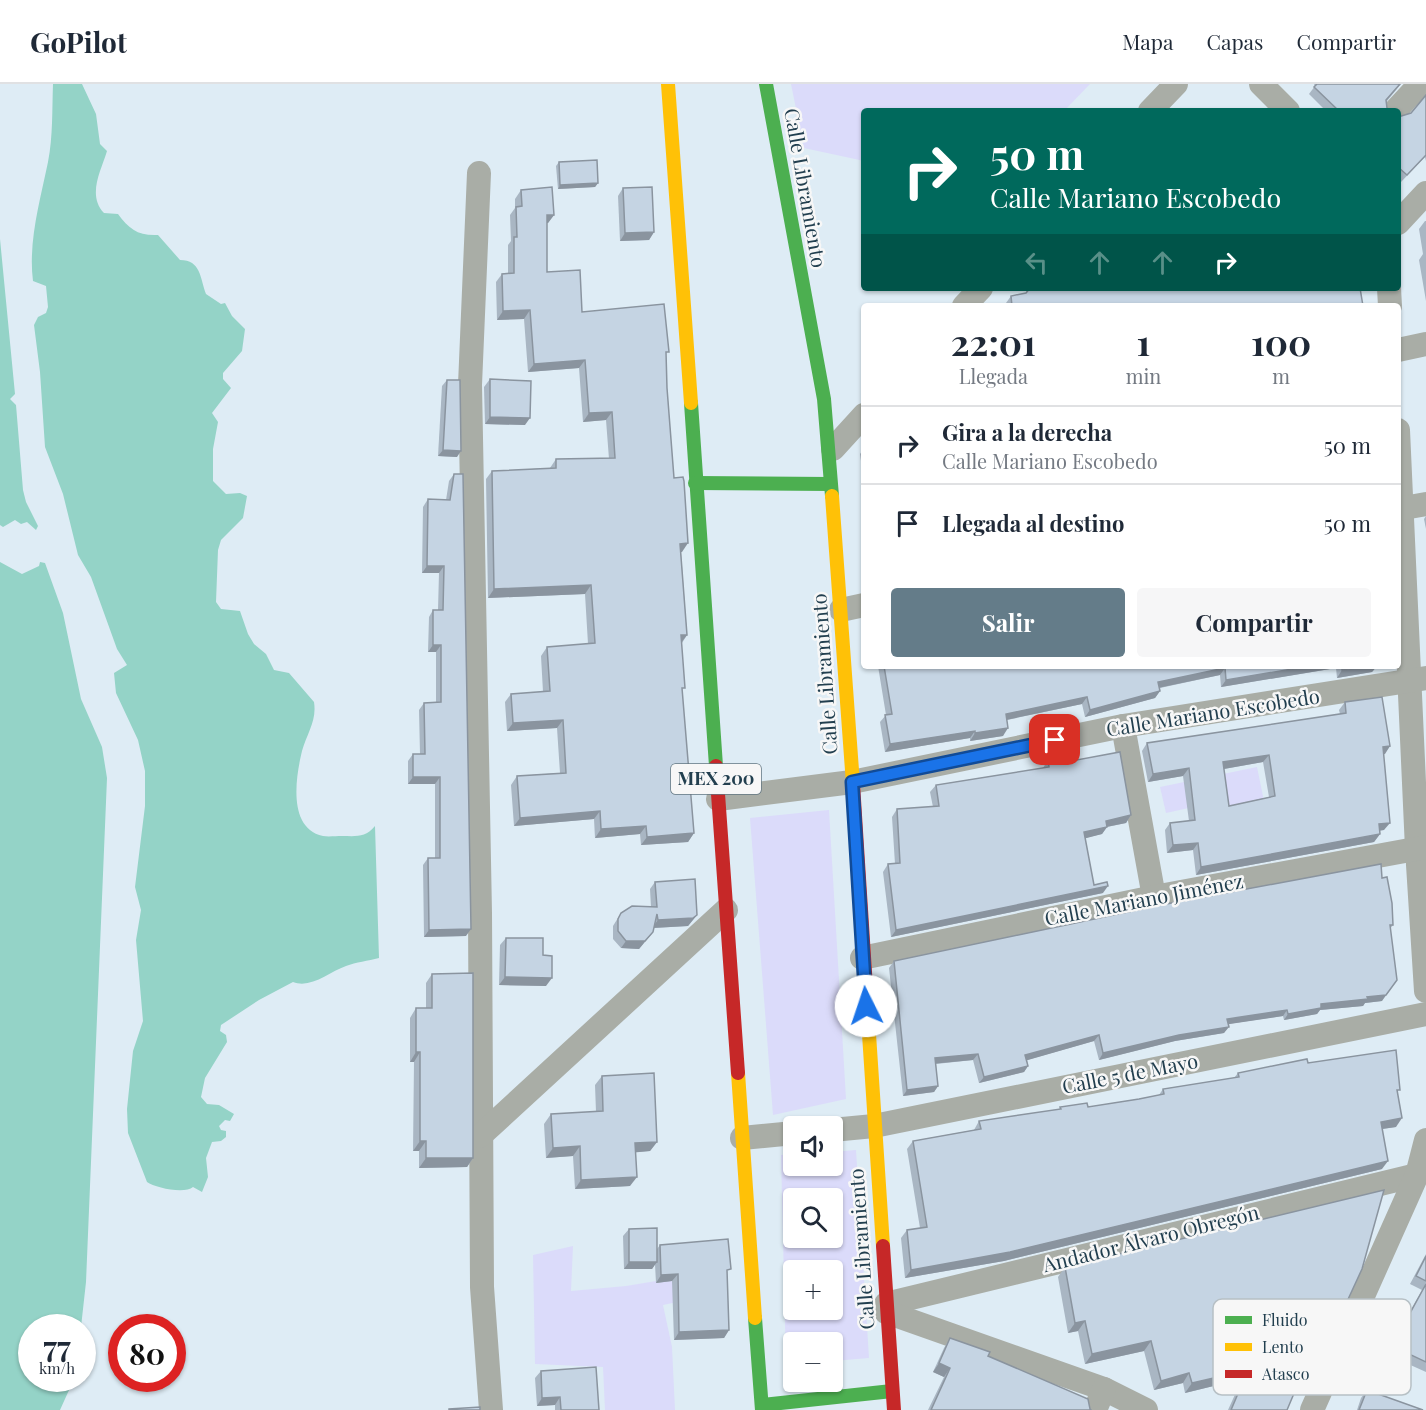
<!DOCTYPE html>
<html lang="es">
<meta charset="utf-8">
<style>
body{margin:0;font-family:"Playfair Display",serif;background:#f6f6f7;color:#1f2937;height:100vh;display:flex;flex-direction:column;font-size:22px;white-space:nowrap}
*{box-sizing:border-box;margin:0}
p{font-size:20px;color:#747a83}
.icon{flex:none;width:33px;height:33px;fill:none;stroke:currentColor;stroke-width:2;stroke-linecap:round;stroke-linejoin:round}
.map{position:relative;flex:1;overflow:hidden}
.drawer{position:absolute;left:861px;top:219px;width:540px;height:366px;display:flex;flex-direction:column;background:#fff;border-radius:6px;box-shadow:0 2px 4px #0004}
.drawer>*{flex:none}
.guide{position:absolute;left:861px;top:24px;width:540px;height:183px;border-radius:6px;box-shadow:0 2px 4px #0004;background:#00695c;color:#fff;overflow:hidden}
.fabs{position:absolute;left:783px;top:1032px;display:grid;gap:12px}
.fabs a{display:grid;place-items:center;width:60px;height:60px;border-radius:6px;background:#fff;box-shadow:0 2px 4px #0004;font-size:30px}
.speed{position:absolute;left:18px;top:1230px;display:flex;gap:12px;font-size:30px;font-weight:700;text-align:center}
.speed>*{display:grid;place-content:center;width:78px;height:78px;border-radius:50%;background:#fff;box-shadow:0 2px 4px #0004;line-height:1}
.speed small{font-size:15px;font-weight:400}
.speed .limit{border:9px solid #d22;background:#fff;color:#111}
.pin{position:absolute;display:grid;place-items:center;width:51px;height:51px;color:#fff;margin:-26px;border-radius:12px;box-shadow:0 3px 9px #0006}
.me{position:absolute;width:66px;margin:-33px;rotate:356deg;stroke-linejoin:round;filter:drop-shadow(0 0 4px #0008)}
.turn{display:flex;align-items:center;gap:21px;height:126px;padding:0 30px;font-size:27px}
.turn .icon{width:78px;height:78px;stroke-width:2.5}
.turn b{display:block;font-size:42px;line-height:51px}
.lanes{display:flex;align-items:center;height:57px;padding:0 30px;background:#0003;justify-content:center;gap:30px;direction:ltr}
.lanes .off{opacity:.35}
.eta{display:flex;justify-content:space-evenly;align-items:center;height:102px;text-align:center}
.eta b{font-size:36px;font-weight:700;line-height:42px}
.action{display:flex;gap:12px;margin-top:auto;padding:12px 30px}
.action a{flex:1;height:69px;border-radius:6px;background:#647c89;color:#fff;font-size:24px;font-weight:700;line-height:69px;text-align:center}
.action a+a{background:#f6f6f7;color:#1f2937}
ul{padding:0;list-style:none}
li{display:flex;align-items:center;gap:18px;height:78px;padding:0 30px;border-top:2px solid #e0e1e3}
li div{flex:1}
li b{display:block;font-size:22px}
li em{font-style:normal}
header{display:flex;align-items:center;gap:36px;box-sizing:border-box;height:84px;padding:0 30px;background:#fff;border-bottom:2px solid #e0e1e3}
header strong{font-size:28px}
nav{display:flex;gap:33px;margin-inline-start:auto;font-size:21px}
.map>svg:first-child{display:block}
.green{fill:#dbdbfa;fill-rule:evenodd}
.water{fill:#94d3c7}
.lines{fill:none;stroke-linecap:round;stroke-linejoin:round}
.street{stroke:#a9ada6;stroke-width:24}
.fast{stroke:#4caf50;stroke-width:14}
.slow{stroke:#ffc107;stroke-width:14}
.jam{stroke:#c62828;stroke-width:14}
.wall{fill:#a9b6c3;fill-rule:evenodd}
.shaded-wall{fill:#8a949f}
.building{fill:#c5d4e3;stroke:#8a949f;stroke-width:1.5;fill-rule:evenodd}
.route-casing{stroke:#114b97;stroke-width:15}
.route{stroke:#1a73e8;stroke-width:10}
.labels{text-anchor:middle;stroke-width:5;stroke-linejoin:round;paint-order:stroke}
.shield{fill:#f7f7f7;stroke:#627681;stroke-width:1.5}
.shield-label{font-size:18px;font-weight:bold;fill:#223f4f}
.street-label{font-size:20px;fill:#223f4f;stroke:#f7f7f7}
.key{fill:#f7f7f7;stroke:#b7c0c5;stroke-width:1.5}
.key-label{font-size:16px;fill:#223f4f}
</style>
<header>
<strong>GoPilot</strong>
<nav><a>Mapa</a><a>Capas</a><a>Compartir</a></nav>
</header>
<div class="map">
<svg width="1426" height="1326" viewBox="0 0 1426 1326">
<rect width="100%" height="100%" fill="#deecf5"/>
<g class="green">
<polygon points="791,0 1090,0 1064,27 864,27 864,77 804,64"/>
<polygon points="1257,683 1264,717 1228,728 1225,716 1166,729 1160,703"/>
<polygon points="829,726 846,1015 773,1031 750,734"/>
<path d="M856 1066 869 1274 833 1277 832 1258H794L793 1280H786L781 1071 793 1070 794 1082H832L833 1068ZM832 1114V1154H794V1114ZM832 1186V1226H794V1186Z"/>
<polygon points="573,1162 571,1207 626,1202 722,1186 721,1209 663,1221 672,1263 675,1326 605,1326 603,1283 535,1280 533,1171"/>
</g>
<g class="water">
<path d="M53 0H82L96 30 100 60 107 67C101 87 87 111 104 129L118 130C129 145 138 152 158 151L180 176C201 176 200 194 206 210L221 220 225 219 232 232 245 245 242 267 223 289V295L231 304 212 329 218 338 213 365V397L226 410 240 409 247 412 243 434 221 456 218 466 216 518 221 525 240 527 248 550 254 560 266 570 274 586 289 589 314 618C317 637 307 649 302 667 296 692 287 744 323 752 328 753 336 752 342 752 356 752 365 754 375 742L379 874C368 877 356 878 346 882 329 888 311 905 293 898L259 916 221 941 220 947 226 951 227 958 205 994 201 1013 207 1020 219 1021 234 1030 230 1037 225 1036 219 1042 221 1046 226 1047V1053L221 1057 212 1058 206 1074 208 1093 202 1108 193 1103C185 1110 155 1104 147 1098L128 1049 127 1025 133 967 143 937 136 856 141 826 135 803 145 722V687L138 656 116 609 114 589 127 581 117 565 91 493 78 471 63 410 45 363 40 288 34 241 38 233 46 229 48 223 46 202 33 197C28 158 40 117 48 78 53 52 52 26 53 0Z"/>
<polygon points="0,155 15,310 10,315 16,321 23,406 26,418 38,442 36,446 27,438 21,440 15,436 3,443 0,441"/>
<polygon points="0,478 22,490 39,482 40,478 45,479 63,529 81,615 102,663 107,694 86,1198 81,1243 32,1244 32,1294 74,1295 60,1326 0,1326"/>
</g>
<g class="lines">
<g class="street">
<polyline points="1261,0 1288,27"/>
<polyline points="1150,27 1176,0"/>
<polyline points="1395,27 1420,0"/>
<polyline points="479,89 470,301 480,829 482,1203 491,1326"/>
<polyline points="1398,139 1426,109"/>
<polyline points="1389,204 1390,222"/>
<polyline points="964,222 981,204"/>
<polyline points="1398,266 1426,260"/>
<polyline points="1398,346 1417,765 1426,907"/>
<polyline points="833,365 864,331"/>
<polyline points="1398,425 1426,420"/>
<polyline points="841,526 864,521"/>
<polyline points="1123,642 1154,813"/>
<polyline points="718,715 852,698 1123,642 1426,594"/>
<polyline points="862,874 1154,813 1426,763"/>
<polyline points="832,1046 874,1042 1426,930"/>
<polyline points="480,1052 726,826"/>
<polyline points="742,1054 794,1049"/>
<polyline points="886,1220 1417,1091"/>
<polyline points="886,1228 1104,1305 1146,1326"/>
<polyline points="1095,1326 1104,1305"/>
<polyline points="1312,1326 1417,1091 1426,1056"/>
</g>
<g class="fast">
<polyline points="766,0 824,315 832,412"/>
<polyline points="691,319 716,682"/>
<polyline points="695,399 830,400"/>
<polyline points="755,1234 762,1326"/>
<polyline points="762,1321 892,1307"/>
</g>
<g class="slow">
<polyline points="668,0 691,319"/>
<polyline points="832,412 853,700"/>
<polyline points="868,935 883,1162"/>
<polyline points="738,989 755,1234"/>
</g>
<g class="jam">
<polyline points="716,682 738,989"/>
<polyline points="853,700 868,935"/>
<polyline points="883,1162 894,1326"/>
</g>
</g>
<g class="wall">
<polygon points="1314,0 1401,0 1387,17 1387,24 1390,27 1326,27 1309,10 1315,2"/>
<polygon points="1426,11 1426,77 1425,73 1401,98 1398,95 1398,33 1411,29"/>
<polygon points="559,78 598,99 595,103 558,105 556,82"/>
<polygon points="623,104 654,148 649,156 620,157 618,112"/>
<polygon points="521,106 554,131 548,139 547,139 547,188 582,228 666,273 667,304 674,394 682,468 681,468 687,551 682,559 682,607 694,749 688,758 641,761 640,750 595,754 594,735 514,742 511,701 517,692 560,689 557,644 507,647 505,618 511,610 543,608 541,572 547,563 588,560 585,510 488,514 486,395 492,387 550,384 556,375 609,375 606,336 583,338 579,284 528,288 524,235 497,236 496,198 502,190 508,189 508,161 511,157 510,131 515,124 515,115"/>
<polygon points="1425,137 1426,137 1426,217 1419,176 1423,170 1419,145"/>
<polygon points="1011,212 1363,222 1006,222 1006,219"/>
<polygon points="490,295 525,341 485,340 484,303"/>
<polygon points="447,296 457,373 438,372 442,302"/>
<polygon points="864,364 864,397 860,370"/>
<polygon points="454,390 466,852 424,853 423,781 428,774 435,774 435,700 408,700 408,677 413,670 420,670 419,626 424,619 436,619 436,568 428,568 429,533 433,526 438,526 439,489 422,489 423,423 428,415 446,416 449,397"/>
<polygon points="1426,432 1426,445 1424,435"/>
<polygon points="878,582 1377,582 1372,588 1337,594 1336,584 1221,603 1220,591 1160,604 1160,607 1155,614 1085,633 1082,620 1007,636 1003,652 970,657 970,654 885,668 880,638 886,631"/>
<path d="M1345 618 1390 662 1384 670V746L1379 747 1380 750 1374 758 1196 791 1193 766 1167 769 1165 746 1170 739 1189 737 1183 692 1148 698 1142 667 1147 659 1340 630 1339 626ZM1263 678 1269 713 1229 722 1224 685Z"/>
<polygon points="1048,676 1077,676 1131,731 1126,739 1107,743 1102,750 1085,754 1094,801 1103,809 891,853 883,788 888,780 895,780 892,733 897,725 933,723 930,708 936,701 1043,684"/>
<polygon points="1382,794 1393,841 1390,845 1382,917 1365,919 1363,922 1320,926 1317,930 1284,936 1283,932 1228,940 1224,949 1175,957 1099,976 1094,957 1027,976 1028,982 1024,988 979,999 973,976 936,980 938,1002 934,1008 903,1012 889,884 894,877"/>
<polygon points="655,798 697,831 688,842 654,844 653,848 639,865 621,864 613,855 613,842 621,829 651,823 650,805"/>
<polygon points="506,854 543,871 546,902 499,901 500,861"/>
<polygon points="432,890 473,1074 467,1083 419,1084 419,1067 413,1067 414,978 410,978 410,934 416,924 426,924 426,899"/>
<polygon points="1308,979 1397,1010 1396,1043 1382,1045 1382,1085 1004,1177 905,1194 901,1154 907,1146 920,1144 907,1065 913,1057 974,1046 979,1037 1059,1026 1060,1023 1088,1023 1139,1015 1159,1011 1163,1005 1234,994 1238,989"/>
<polygon points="602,992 657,1058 650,1067 636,1068 630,1102 575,1105 573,1072 546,1074 544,1040 551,1030 596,1028 595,1001"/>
<polygon points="629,1145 657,1165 660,1161 727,1190 729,1246 724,1254 674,1256 672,1197 656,1199 655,1180 652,1185 624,1185 623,1152"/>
<polygon points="1426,1170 1426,1288 1386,1270 1422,1206 1410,1200"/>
<polygon points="1065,1183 1315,1284 1301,1288 1287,1326 1228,1326 1242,1295 1185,1309 1183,1299 1154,1306 1144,1267 1085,1280 1078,1247 1068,1249 1058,1193"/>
<polygon points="950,1254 988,1272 1091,1326 928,1326 944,1293 933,1288 944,1264"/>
<polygon points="541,1287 599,1326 555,1326 555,1321 537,1322 535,1294"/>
<polygon points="1367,1306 1423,1326 1357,1326 1361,1314"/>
</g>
<g class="shaded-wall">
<polygon points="598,99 595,103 558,105 560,101"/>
<polygon points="547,131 554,131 548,139 541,140"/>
<polygon points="654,148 649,156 620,157 625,149"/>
<polygon points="530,226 524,235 497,236 503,227"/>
<polygon points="585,276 579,284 528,288 534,280"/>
<polygon points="612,328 606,336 583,338 589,329"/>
<polygon points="490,333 530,334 525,341 485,340"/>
<polygon points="443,366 461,367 457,373 438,372"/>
<polygon points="688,459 682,468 674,469 680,460"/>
<polygon points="427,482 444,482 439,489 422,489"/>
<polygon points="591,501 585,510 488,514 494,505"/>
<polygon points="681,551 687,551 681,559"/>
<polygon points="433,561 441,561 436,568 428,568"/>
<polygon points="1310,582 1337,582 1336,584 1221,603 1226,596"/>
<polygon points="1371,582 1377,582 1372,588 1337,594 1342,586"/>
<polygon points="1225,584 1220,591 1153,605 1158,598"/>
<polygon points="1160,607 1155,614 1085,633 1090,626"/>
<polygon points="1087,613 1082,620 1001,637 1006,630"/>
<polygon points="563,636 557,644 507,647 513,639"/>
<polygon points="1008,644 1003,652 970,657 975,649"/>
<polygon points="975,647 970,654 885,668 890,660"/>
<polygon points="1390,662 1385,670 1378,671 1383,663"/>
<polygon points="1269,671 1263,678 1218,686 1223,678"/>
<polygon points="1189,684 1183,692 1148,698 1153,690"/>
<polygon points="413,693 440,693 435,700 408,700"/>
<polygon points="600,727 594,735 514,742 520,734"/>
<polygon points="1131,731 1126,739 1101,744 1106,737"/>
<polygon points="1390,739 1384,746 1373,747 1379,740"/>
<polygon points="646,742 640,750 595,754 601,745"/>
<polygon points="1107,743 1102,750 1079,756 1084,748"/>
<polygon points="694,749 688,758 641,761 647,753"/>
<polygon points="1380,750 1374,758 1196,791 1201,783"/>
<polygon points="1198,759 1193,766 1167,769 1173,761"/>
<polygon points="1108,802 1103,809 891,853 896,846"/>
<polygon points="697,831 688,842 652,844 658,836"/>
<polygon points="471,845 466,852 424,853 429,846"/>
<polygon points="653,848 639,865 621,864 626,857"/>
<polygon points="505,893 552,894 546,902 499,901"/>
<polygon points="1397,896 1382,917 1365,919 1363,922 1320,926 1317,930 1284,936 1288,930 1321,920 1367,913"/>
<polygon points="1287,926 1283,932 1223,941 1227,935"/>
<polygon points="1229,943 1224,949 1175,957 1099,976 1103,969 1179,951"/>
<polygon points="1099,951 1094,957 1021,978 1025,971"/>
<polygon points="416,968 420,968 414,978 410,978"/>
<polygon points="978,970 973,976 931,980 935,974"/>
<polygon points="1028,982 1024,988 979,999 984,993"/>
<polygon points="938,1002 934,1008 903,1012 907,1006"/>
<polygon points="1402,1034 1396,1043 1375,1046 1381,1038"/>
<polygon points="420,1057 426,1057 419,1067 413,1067"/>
<polygon points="657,1058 650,1067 629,1069 635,1059"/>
<polygon points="580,1062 573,1072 546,1074 553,1064"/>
<polygon points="426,1074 473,1074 467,1083 419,1084"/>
<polygon points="1388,1077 1382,1085 1004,1177 905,1194 911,1186"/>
<polygon points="637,1093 630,1102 575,1105 581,1096"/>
<polygon points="629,1178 657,1178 652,1185 624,1185"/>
<polygon points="678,1190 672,1197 656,1199 661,1191"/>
<polygon points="1085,1237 1078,1247 1068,1249 1075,1239"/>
<polygon points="729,1246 724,1254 674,1256 679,1248"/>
<polygon points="1151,1257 1144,1267 1085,1280 1092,1270"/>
<polygon points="1321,1274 1315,1284 1297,1289 1303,1280"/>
<polygon points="939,1279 950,1284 944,1293 933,1288"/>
<polygon points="1248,1286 1242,1295 1185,1309 1192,1299"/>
<polygon points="1189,1289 1183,1299 1154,1306 1161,1297"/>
<polygon points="560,1313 555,1321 537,1322 542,1314"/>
</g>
<g class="building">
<polygon points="1317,0 1400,0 1386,16 1387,24 1390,27 1339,27 1314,3"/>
<polygon points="1426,11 1426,71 1407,91 1398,83 1398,33 1411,29"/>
<polygon points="597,76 598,99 560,101 559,78"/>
<polygon points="552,103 554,131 547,131 547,188 580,186 582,228 664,220 669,268 666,268 667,304 674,394 683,393 684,397 688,459 680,460 687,551 681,551 685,604 682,604 694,749 647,753 646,742 601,745 600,727 520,734 517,692 566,689 563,636 513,639 511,610 550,607 547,563 595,559 591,501 494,505 492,387 556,384 556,375 615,374 612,328 589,329 585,276 534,280 530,226 503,227 502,190 514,189 514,153 517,153 516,123 522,122 521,106"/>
<polygon points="652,103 654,148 625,149 623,104"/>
<polygon points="1030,204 1360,204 1363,222 1012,222 1011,212 1026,209"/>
<polygon points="490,295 531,297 530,334 490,333"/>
<polygon points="447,296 460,296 461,367 443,366"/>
<polygon points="454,390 463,390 471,845 429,846 428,774 440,774 440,693 413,693 413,670 425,670 424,619 441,618 441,561 433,561 433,526 443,526 444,482 427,482 428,415 450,416"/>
<polygon points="884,582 1310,582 1226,596 1225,584 1158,598 1160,607 1090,626 1087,613 1006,630 1008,644 975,649 975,647 890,660 885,631 892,630"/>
<polygon points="1342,582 1371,582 1342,586"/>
<path d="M1382 613 1390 662 1383 663 1390 739 1379 740 1380 750 1201 783 1198 759 1173 761 1170 739 1195 736 1189 684 1153 690 1147 659 1346 629 1345 618ZM1269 671 1275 712 1229 722 1223 678Z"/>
<polygon points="1120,668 1131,731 1106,737 1107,743 1084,748 1094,801 1107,798 1108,802 896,846 888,780 900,779 897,725 939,722 936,701 1049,683 1048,676 1076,671 1077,676"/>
<polygon points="1381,780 1382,794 1387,793 1392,819 1393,841 1390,841 1397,896 1386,911 1367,913 1368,915 1321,920 1321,924 1288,930 1287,926 1227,935 1229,943 1179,951 1103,969 1099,951 1025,971 1028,982 984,993 978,970 935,974 938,1002 907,1006 894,877 1161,821"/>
<polygon points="695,795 697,831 693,834 658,836 657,830 653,848 645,857 626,857 618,847 618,835 621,829 632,822 657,823 655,798"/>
<polygon points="506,854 543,854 543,871 552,872 552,894 505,893"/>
<polygon points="473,889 473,1074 426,1074 426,1057 420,1057 420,968 416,968 416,924 432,924 432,890"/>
<polygon points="1396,966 1400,1006 1397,1006 1402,1034 1381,1038 1388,1077 1010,1168 911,1186 907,1146 927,1143 913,1057 981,1045 979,1037 1061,1025 1060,1023 1087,1019 1088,1023 1139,1015 1164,1010 1163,1005 1239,993 1238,989 1307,975 1308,979"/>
<polygon points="654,989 657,1058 635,1059 637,1093 581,1096 580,1062 553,1064 551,1030 603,1027 602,992"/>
<polygon points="1384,1106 1362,1185 1321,1274 1303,1280 1295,1307 1287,1326 1231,1326 1248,1286 1192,1299 1189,1289 1161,1297 1151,1257 1092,1270 1085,1237 1075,1239 1065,1183"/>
<polygon points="657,1144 657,1178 629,1178 629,1145"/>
<polygon points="728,1155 731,1185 727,1186 729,1246 679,1248 678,1190 661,1191 660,1161"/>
<polygon points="1426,1172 1426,1197 1416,1192"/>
<polygon points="1426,1200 1426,1278 1392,1262"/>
<polygon points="950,1254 990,1268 988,1272 1088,1315 1090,1325 1091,1326 931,1326 950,1284 939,1279"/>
<polygon points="596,1283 599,1326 561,1326 560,1313 542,1314 541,1287"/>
<polygon points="1367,1306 1423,1326 1359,1326"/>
<polygon points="480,1323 480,1326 449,1326 449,1325"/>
</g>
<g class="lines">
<g class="route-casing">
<polyline id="route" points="866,922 852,698 1055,656"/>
</g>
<use href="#route" class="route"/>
</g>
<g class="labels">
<rect class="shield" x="671" y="680" width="90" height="30" rx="4.5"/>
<g class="shield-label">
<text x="716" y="701">MEX 200</text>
</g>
<g class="street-label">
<text transform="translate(805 104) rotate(80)" y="7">Calle Libramiento</text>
<text transform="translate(825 590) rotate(-94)" y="7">Calle Libramiento</text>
<text transform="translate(1213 629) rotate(-9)" y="7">Calle Mariano Escobedo</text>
<text transform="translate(1144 816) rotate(-11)" y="7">Calle Mariano Jiménez</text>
<text transform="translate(1130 990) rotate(-11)" y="7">Calle 5 de Mayo</text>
<text transform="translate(1151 1155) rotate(-14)" y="7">Andador Álvaro Obregón</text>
<text transform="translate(862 1165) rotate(-94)" y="7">Calle Libramiento</text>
</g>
</g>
<rect x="1213" y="1215" width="198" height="96" rx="9" class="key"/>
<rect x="1225" y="1232" width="27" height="8" fill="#4caf50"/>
<rect x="1225" y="1259" width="27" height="8" fill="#ffc107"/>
<rect x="1225" y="1286" width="27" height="8" fill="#c62828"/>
<g class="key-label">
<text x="1262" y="1242">Fluido</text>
<text x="1262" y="1269">Lento</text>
<text x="1262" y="1296">Atasco</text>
</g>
</svg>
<div class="fabs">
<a><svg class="icon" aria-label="sound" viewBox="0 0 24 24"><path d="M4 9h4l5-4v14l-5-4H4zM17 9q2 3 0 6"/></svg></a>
<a><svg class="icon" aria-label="search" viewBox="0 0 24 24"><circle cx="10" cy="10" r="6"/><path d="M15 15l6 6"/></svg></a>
<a>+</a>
<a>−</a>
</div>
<div class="speed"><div>77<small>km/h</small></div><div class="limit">80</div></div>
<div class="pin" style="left:1055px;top:656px;background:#d93025"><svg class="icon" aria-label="arrive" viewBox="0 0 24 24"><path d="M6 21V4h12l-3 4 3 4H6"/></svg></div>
<svg class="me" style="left:866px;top:922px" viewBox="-20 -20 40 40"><circle r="19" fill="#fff"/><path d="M0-13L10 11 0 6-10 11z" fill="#1a73e8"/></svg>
<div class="guide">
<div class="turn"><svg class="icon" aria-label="right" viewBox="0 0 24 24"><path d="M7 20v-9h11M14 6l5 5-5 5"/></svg><div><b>50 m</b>Calle Mariano Escobedo</div></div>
<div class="lanes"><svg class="icon off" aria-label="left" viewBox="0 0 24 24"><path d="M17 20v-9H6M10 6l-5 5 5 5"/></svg><svg class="icon off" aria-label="ahead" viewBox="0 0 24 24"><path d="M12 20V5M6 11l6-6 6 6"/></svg><svg class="icon off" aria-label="ahead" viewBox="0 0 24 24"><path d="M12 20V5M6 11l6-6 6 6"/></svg><svg class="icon" aria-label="right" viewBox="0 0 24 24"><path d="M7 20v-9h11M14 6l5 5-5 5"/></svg></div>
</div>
<section class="drawer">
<div class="eta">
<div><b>22:01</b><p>Llegada</p></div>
<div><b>1</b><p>min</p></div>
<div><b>100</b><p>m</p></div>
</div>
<ul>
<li><svg class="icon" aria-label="right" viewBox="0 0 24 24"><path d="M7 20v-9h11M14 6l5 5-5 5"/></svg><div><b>Gira a la derecha</b><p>Calle Mariano Escobedo</p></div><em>50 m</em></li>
<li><svg class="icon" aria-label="arrive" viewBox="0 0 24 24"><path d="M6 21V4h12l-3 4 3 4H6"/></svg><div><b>Llegada al destino</b></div><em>50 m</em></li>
</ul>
<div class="action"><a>Salir</a><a>Compartir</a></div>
</section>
</div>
